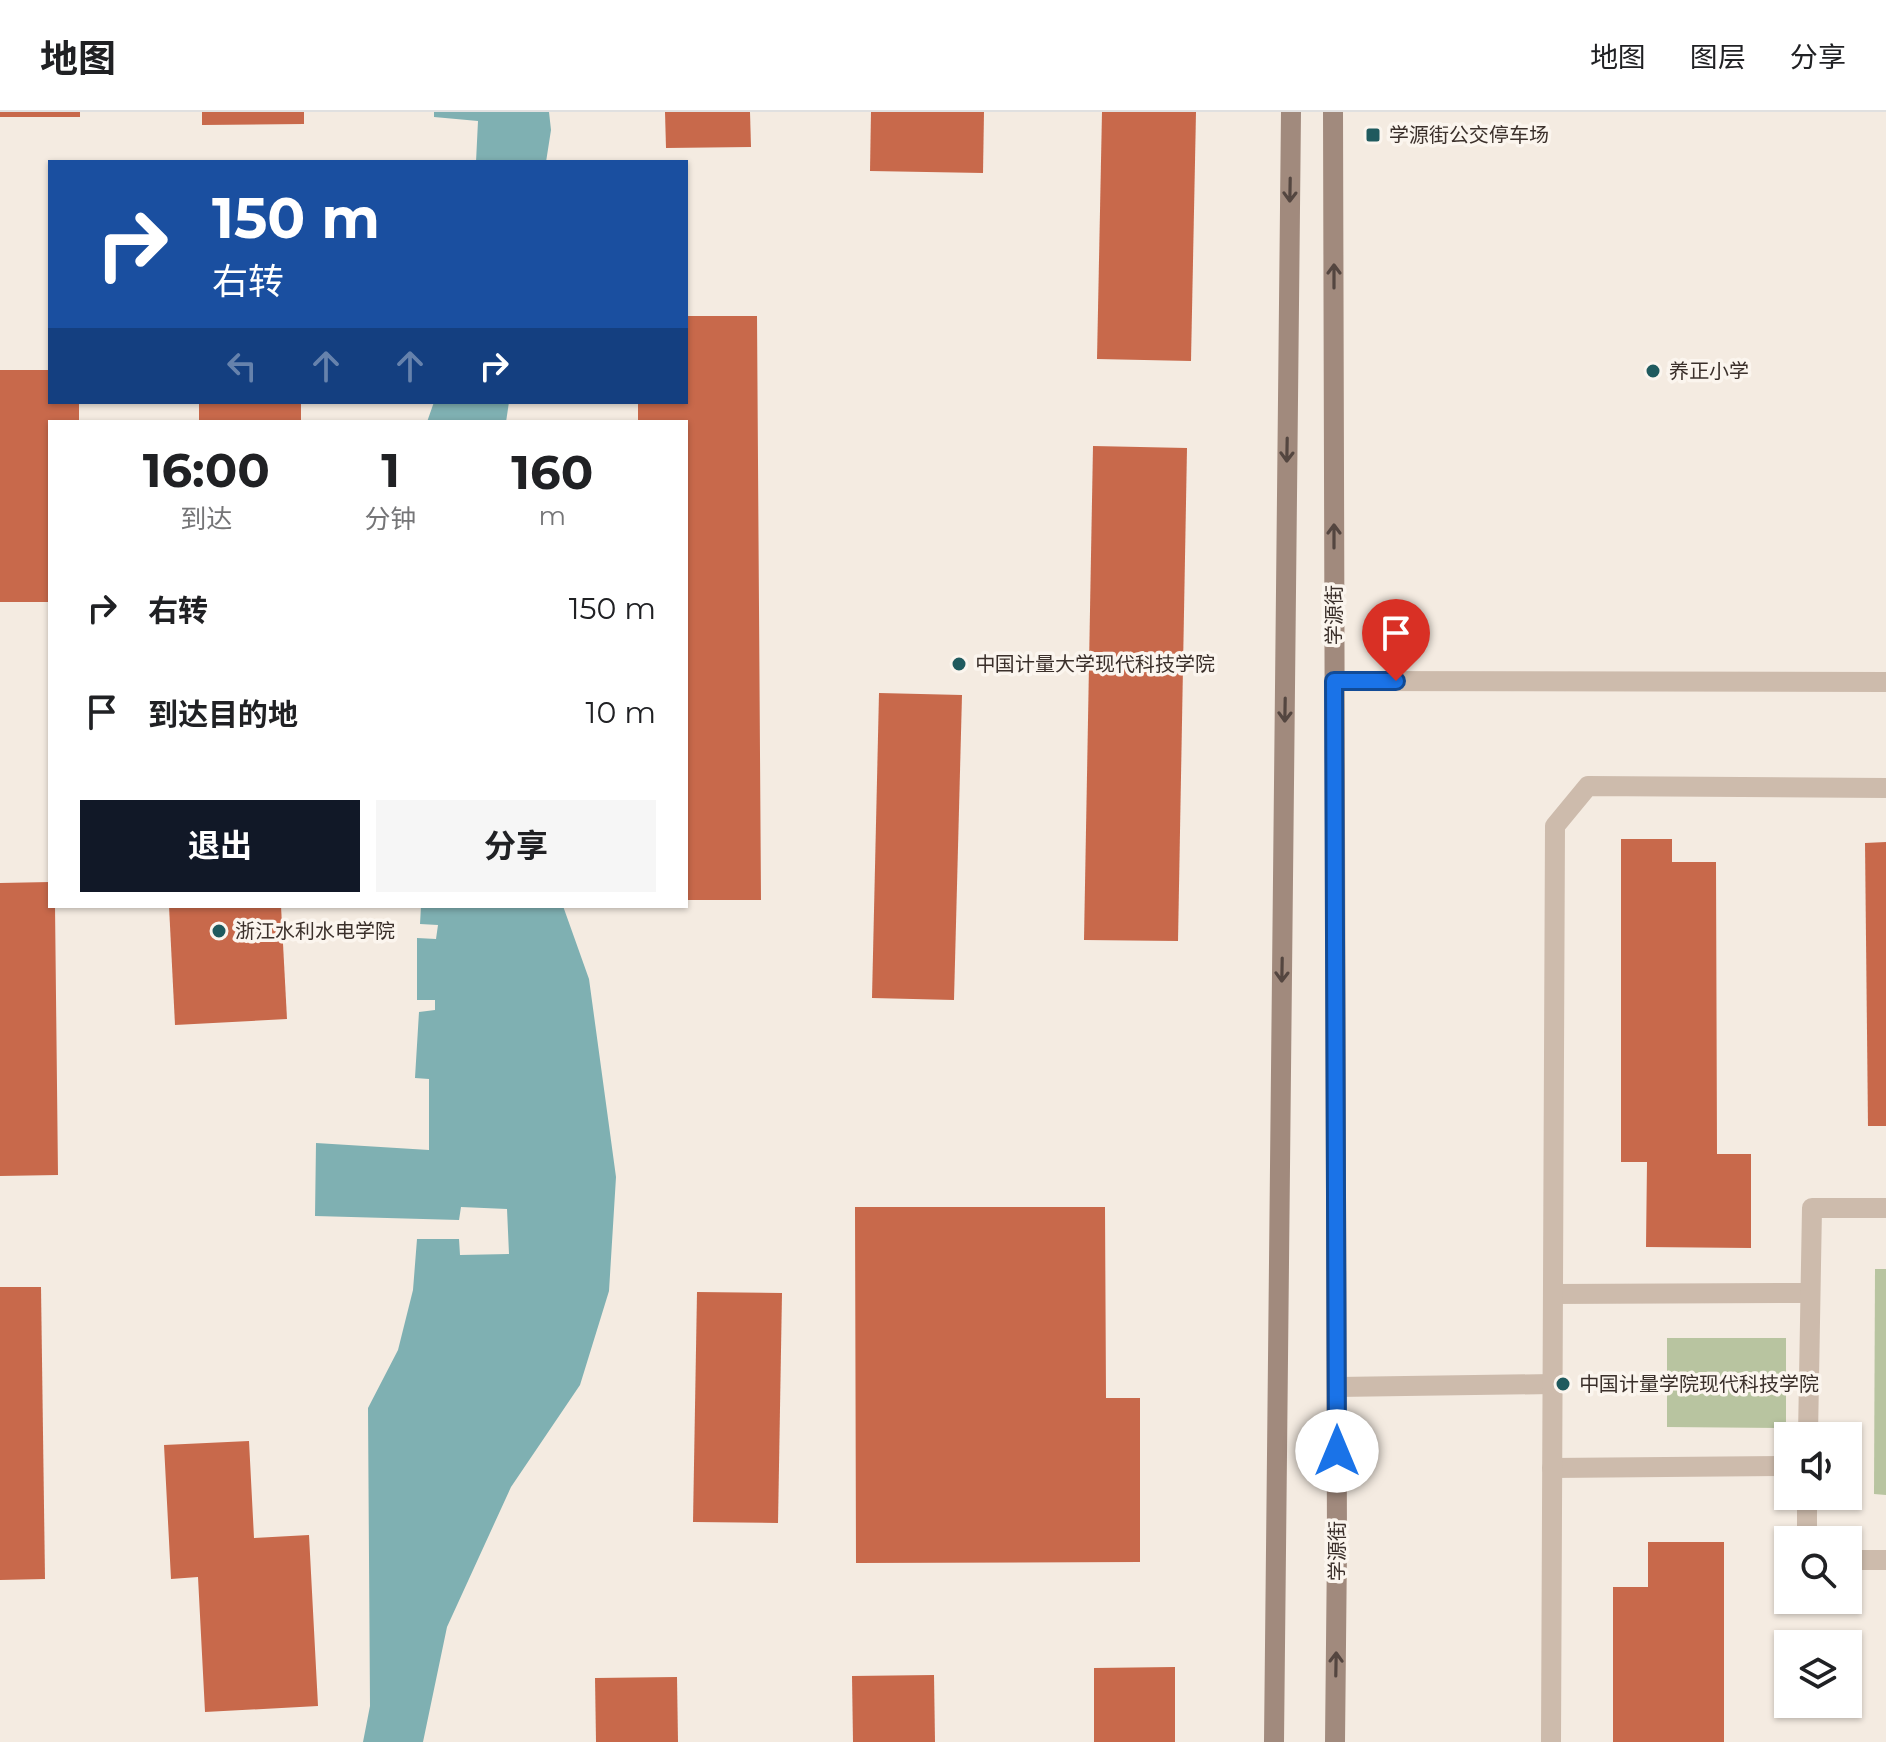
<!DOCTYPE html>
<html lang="zh">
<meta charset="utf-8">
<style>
body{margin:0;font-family:Montserrat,"Noto Sans SC",sans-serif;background:#f6f6f6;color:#202124;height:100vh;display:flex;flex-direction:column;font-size:30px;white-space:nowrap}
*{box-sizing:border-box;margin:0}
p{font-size:26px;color:#757577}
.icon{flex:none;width:44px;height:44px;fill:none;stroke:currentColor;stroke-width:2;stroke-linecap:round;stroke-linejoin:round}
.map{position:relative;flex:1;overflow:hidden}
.panel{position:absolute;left:48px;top:308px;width:640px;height:488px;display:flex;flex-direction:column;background:#fff;border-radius:0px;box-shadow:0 2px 6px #0004}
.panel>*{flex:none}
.banner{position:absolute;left:48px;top:48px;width:640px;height:244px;border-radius:0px;box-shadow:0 2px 6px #0004;background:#1a4fa0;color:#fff;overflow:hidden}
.controls{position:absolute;left:1774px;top:1310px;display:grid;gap:16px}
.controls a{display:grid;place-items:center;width:88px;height:88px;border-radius:0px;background:#fff;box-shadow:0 2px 6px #0004;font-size:40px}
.pin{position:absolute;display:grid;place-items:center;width:68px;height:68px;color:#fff;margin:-82px -34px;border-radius:50% 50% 50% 0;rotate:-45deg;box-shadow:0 0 8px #0007}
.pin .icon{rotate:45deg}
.me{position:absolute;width:88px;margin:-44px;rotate:0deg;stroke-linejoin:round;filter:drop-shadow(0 0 6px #0008)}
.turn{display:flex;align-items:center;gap:28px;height:168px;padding:0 32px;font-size:36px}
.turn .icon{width:104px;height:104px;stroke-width:2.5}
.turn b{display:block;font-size:56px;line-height:68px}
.lanes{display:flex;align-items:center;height:76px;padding:0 32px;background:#0003;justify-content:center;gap:40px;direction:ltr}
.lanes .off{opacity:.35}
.eta{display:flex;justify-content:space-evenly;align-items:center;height:136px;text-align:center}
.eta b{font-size:48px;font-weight:700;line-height:56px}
.cta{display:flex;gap:16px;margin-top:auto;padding:16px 32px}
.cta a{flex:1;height:92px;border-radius:0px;background:#111827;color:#fff;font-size:32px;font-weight:700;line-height:92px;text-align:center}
.cta a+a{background:#f6f6f6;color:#202124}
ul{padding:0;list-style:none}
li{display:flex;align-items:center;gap:24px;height:104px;padding:0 32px}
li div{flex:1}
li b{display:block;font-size:30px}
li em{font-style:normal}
header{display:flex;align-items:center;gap:48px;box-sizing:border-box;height:112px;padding:0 40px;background:#fff;border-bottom:2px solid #e0e0e0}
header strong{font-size:38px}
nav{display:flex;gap:44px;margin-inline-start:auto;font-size:28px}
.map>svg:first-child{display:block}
.green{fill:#b8c4a0}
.water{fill:#7fb0b2}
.building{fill:#c8694b}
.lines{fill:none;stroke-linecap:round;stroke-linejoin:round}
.street{stroke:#cdbbac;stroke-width:20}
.secondary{stroke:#a18a7d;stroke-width:20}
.oneway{stroke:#544640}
.route-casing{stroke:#114b97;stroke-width:20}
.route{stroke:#1a73e8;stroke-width:14}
.poi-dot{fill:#1f5a5e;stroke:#fbf5ee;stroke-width:3}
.labels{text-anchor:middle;stroke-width:7;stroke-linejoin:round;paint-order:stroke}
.poi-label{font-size:20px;fill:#3b302b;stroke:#fbf5ee;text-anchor:start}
.street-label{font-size:20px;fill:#3b302b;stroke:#fbf5ee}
</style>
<header>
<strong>地图</strong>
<nav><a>地图</a><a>图层</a><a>分享</a></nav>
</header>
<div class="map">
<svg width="1886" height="1630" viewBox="0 0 1886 1630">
<rect width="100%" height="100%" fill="#f4ebe1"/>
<g class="green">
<polygon points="1875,1157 1886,1157 1886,1383 1874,1382"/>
<polygon points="1667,1226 1786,1226 1786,1316 1667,1315"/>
</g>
<g class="water">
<polygon points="434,0 549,0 551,18 546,50 476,50 478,9 434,5"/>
<polygon points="434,290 509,290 506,310 427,310"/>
<polygon points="421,794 563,794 589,867 616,1065 609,1179 580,1273 511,1375 447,1515 423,1630 363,1630 370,1594 368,1296 398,1238 413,1178 417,1127 459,1127 460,1143 509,1142 507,1097 461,1095 459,1108 315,1104 316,1031 429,1038 429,967 415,966 419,900 435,898 435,888 417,888 417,826 436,827 438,813 420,812"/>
</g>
<g class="building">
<rect x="0" y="0" width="80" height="5"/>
<polygon points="202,0 304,0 304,12 202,13"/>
<polygon points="665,0 750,0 751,35 666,36"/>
<polygon points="871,0 984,0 983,61 870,59"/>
<polygon points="1102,0 1196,0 1191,249 1097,247"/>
<polygon points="686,204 757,204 761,788 686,788 686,310 638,310 638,290 686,290"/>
<polygon points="0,258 50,258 50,290 79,290 79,310 50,310 50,490 0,490"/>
<rect x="199" y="290" width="102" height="20"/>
<polygon points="1093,334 1187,336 1178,829 1084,828"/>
<polygon points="879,581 962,583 954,888 872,886"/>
<polygon points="1621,727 1672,727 1672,750 1716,750 1717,1042 1751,1042 1751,1136 1646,1135 1647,1050 1621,1050"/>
<polygon points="1886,730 1886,1014 1868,1014 1865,731"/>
<polygon points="50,770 50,794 55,794 58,1063 0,1064 0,771"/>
<polygon points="169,794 281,794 287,907 175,913"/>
<polygon points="855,1095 1105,1095 1106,1286 1140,1286 1140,1450 856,1451"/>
<polygon points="0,1175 41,1175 45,1467 0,1468"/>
<polygon points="697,1180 782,1181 778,1411 693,1410"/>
<polygon points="249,1329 254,1426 309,1423 318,1594 205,1600 198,1465 171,1467 164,1333"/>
<polygon points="1648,1430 1724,1430 1724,1630 1613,1630 1613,1475 1648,1475"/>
<polygon points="1175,1555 1175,1630 1094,1630 1094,1556"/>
<polygon points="934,1563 935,1630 853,1630 852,1564"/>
<polygon points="677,1565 678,1630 596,1630 595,1566"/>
</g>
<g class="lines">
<g class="street">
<polyline points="1334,569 1886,570"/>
<polyline points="1553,1182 1810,1181"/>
<polyline points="1337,1275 1552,1272"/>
<polyline points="1808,1324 1812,1096 1886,1096"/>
<polyline points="1552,1356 1788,1354"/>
<polyline points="1807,1428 1807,1384"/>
<polyline points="1848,1448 1886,1448"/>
<polyline points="1551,1630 1555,714 1588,674 1886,676"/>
</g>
<g class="secondary">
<polyline points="1333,0 1337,1434 1335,1630"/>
<polyline points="1274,1630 1291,0"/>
</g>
</g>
<defs><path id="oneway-shaft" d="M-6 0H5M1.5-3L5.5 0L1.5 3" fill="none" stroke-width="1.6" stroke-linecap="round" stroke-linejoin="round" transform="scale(2)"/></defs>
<g class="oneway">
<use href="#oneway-shaft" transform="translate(1290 78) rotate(91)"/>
<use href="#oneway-shaft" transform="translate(1334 164) rotate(-90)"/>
<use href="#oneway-shaft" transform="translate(1287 338) rotate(91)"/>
<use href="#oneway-shaft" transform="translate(1334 424) rotate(-90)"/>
<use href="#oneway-shaft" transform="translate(1285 598) rotate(91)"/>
<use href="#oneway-shaft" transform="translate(1282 858) rotate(91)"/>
<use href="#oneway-shaft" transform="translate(1336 1552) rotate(-89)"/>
</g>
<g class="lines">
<g class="route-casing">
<polyline id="route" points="1337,1339 1334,569 1396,569"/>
</g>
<use href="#route" class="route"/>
</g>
<g class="poi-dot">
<rect x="1365" y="15" width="16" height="16" rx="4"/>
<circle cx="1653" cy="259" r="8"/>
<circle cx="959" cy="552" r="8"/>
<circle cx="219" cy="819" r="8"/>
<circle cx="1563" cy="1272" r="8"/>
</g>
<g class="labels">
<g class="poi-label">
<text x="1389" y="30">学源街公交停车场</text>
<text x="1669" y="266">养正小学</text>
<text x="975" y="559">中国计量大学现代科技学院</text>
<text x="235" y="826">浙江水利水电学院</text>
<text x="1579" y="1279">中国计量学院现代科技学院</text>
</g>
<g class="street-label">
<text transform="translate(1334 503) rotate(-90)" y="7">学源街</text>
<text transform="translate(1337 1439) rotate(-90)" y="7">学源街</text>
</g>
</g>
</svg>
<div class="controls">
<a><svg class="icon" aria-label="sound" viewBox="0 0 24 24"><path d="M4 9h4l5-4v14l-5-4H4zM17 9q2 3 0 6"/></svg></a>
<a><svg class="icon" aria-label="search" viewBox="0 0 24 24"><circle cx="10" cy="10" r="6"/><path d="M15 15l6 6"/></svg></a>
<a><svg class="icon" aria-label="layers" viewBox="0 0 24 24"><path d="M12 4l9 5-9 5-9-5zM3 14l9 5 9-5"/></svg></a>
</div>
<div class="pin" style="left:1396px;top:569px;background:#d93025"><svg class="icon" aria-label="arrive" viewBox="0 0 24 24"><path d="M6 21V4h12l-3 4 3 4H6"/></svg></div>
<svg class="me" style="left:1337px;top:1339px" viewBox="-20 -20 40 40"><circle r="19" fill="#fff"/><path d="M0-13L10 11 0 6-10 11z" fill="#1a73e8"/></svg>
<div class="banner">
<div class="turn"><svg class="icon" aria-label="right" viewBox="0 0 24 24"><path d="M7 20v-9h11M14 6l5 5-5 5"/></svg><div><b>150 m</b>右转</div></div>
<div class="lanes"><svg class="icon off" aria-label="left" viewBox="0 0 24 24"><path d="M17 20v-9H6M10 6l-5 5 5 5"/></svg><svg class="icon off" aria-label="ahead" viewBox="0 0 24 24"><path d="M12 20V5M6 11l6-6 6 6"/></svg><svg class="icon off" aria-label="ahead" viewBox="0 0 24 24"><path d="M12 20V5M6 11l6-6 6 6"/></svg><svg class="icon" aria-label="right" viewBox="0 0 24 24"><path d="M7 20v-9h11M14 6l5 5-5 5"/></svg></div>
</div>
<section class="panel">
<div class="eta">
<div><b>16:00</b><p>到达</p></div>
<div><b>1</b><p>分钟</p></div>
<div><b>160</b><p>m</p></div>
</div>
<ul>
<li><svg class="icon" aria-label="right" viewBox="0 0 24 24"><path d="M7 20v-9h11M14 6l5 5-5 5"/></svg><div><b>右转</b></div><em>150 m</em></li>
<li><svg class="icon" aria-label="arrive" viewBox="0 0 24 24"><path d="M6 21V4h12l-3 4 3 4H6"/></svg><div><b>到达目的地</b></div><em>10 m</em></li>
</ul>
<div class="cta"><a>退出</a><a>分享</a></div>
</section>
</div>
